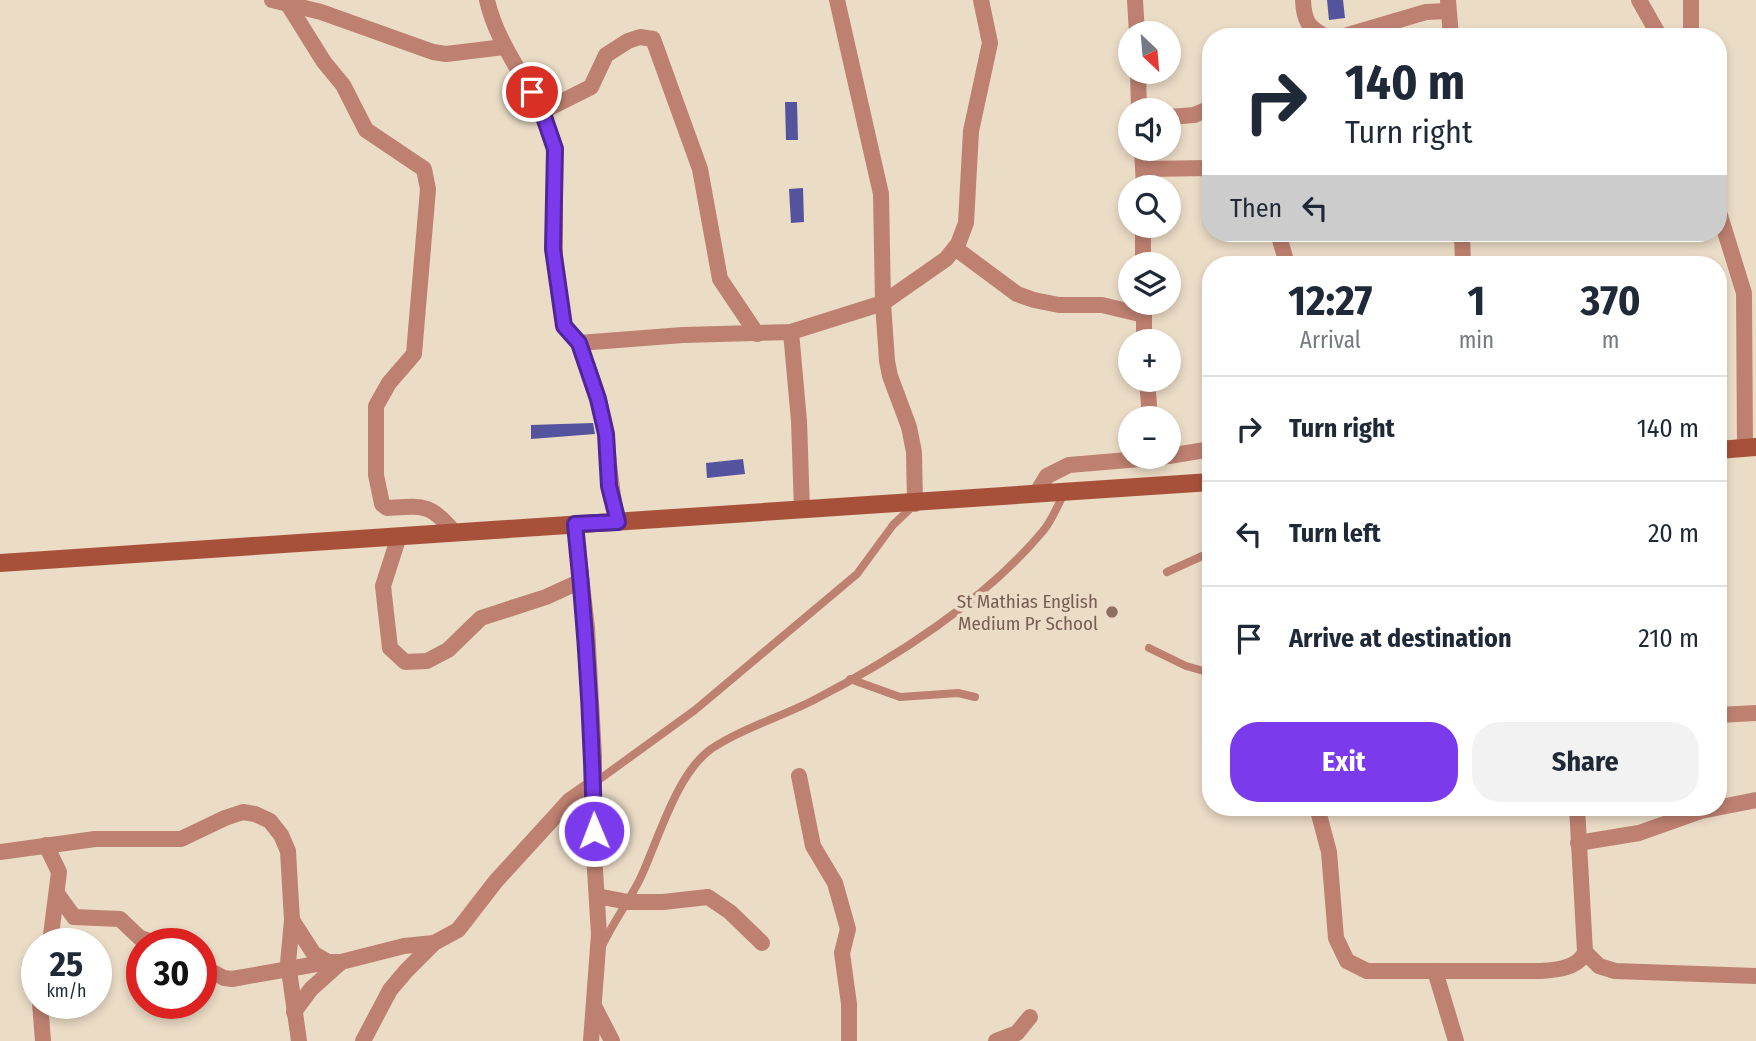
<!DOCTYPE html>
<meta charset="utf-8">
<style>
body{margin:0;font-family:"Fira Sans Condensed",sans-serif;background:#f2f2f3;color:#1f2937;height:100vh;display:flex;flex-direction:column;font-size:26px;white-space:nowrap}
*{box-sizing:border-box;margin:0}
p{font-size:23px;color:#747a83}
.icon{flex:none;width:38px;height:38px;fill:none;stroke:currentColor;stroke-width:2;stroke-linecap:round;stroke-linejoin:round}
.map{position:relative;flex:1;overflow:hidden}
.side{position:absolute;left:1202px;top:256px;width:525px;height:560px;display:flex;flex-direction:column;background:#fff;border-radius:28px;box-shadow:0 4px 10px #0003}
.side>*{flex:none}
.hud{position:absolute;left:1202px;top:28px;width:525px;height:214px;border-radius:28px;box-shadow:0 4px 10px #0003;background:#fff;color:#1f2937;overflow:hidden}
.needle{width:46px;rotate:154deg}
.controls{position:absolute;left:1118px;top:21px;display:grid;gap:14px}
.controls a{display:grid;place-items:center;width:63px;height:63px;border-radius:50%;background:#fff;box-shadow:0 4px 10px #0003;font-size:35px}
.speed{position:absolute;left:21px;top:928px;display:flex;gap:14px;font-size:35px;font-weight:700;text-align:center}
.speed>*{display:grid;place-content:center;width:91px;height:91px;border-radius:50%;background:#fff;box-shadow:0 4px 10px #0003;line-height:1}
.speed small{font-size:18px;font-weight:400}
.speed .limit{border:10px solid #d22;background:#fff;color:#111}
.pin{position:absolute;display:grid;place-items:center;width:60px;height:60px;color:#fff;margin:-30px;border:4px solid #fff;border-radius:50%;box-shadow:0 2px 7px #0007}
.me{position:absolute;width:77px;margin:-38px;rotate:359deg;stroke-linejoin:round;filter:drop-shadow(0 0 5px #0008)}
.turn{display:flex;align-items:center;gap:24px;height:147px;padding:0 28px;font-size:32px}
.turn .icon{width:91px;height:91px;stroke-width:2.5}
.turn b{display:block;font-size:49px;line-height:60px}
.then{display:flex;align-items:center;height:66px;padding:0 28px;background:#0003;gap:14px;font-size:26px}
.eta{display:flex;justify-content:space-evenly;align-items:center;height:119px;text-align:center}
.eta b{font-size:42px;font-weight:700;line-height:49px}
.primary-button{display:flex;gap:14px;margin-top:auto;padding:14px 28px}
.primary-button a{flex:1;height:80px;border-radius:28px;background:#7c3aed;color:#fff;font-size:28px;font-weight:700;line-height:80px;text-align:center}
.primary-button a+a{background:#f2f2f3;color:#1f2937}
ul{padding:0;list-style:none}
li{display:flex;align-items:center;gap:21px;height:105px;padding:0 28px;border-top:2px solid #e0e1e3}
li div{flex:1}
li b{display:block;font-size:26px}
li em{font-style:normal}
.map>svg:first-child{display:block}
.building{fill:#54539d}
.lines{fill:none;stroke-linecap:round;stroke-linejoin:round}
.lane{stroke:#be8171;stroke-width:8}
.street{stroke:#be8171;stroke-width:16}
.secondary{stroke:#a8513a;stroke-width:18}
.route-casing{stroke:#51269a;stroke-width:18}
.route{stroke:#7c3aed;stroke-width:12}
.education-dot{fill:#8d6e63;stroke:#ebdcc6;stroke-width:2.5}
.labels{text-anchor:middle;stroke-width:7;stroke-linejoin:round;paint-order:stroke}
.education-label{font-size:19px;fill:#785e54;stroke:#ebdcc6;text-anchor:end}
</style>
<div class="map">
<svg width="1756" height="1041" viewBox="0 0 1756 1041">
<rect width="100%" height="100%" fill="#ebdcc6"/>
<g class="building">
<polygon points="1327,0 1343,0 1345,18 1329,20"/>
<polygon points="785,102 797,102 798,140 786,140"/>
<polygon points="803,188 804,222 791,223 789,189"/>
<polygon points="593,423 595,434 531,439 531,425"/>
<polygon points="743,459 745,474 707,478 706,463"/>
</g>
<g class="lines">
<g class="lane">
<polyline points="1167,572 1211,552"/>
<polyline points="1149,648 1186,666 1211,673"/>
<polyline points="850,679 900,697 958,693 975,697"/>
<polyline points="593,784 695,710 857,574 893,525 914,505"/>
<path d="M603 944C614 921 629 901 640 879 658 841 676 774 711 749 741 729 780 717 812 701 892 660 985 601 1043 531 1052 521 1057 506 1064 494"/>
</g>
<g class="street">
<polyline points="272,0 321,12 433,52 446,54 504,47"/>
<path d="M487 0C499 54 542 94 555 149V263L564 326 579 343 683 335 791 332 883 303 946 259 958 244 966 223 971 131 990 43 981 0"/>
<polyline points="837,0 881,194 883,303 887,361 890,376 909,427 914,452 915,504"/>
<polyline points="1135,0 1137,33"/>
<path d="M1303 0C1304 21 1308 28 1327 37"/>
<polyline points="1448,0 1451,37"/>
<polyline points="1639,0 1660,37"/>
<polyline points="1691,0 1691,37"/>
<path d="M289 6 324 62 343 85 366 130 424 169 428 189 414 354 389 383 376 406V475L382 504 387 508C423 506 430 503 454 532"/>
<polyline points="1341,37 1426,12 1448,11"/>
<polyline points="1138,72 1139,110"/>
<polyline points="543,111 591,87 606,55 628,41 640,37 653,39 700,169 720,279 757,334"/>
<polyline points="1169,117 1194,115 1211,108"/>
<polyline points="1142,149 1144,187"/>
<polyline points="1144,169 1211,168"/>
<polyline points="1718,209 1744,293 1745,448"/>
<polyline points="1143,226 1143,264"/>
<polyline points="1278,233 1287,264"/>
<polyline points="1462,233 1463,264"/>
<polyline points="955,248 1017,294 1034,300 1059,305 1102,305 1144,315"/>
<polyline points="1144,303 1144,341"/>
<polyline points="791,332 799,421 802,510"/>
<path d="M579 343C590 372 602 403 606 434 609 464 611 492 618 522"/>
<polyline points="1147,380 1150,418"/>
<polyline points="1169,456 1211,449"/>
<polyline points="1036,494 1047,476 1069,465 1164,457"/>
<polyline points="575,524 587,628 594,756 594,854 599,934 591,1041"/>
<polyline points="399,536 383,586 390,648 405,662 427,661 448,650 481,618 546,597 581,581"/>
<polyline points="1718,715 1756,713"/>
<polyline points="799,776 813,846 835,883 848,929 842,953 849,1004 849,1041"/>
<path d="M1317 807 1329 852 1336 938 1347 961 1367 971H1541C1556 970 1579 968 1585 952L1577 807"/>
<polyline points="1578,843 1639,833 1701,811 1756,800"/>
<polyline points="46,845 59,872 50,943"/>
<polyline points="0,852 95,839 181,839 225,818 243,812 255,814 270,821 281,835 288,851 292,920 314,954 328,962 341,962 404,946 434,943"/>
<polyline points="58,895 74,917 120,919 140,938 156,943"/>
<polyline points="597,896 628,902 663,902 708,897 730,912 762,943"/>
<polyline points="292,920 288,963 299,1041"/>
<polyline points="1585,952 1599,966 1615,971 1756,976"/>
<polyline points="201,966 224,978 232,979 328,962"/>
<polyline points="1435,971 1456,1041"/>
<polyline points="40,1003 43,1041"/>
<polyline points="595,1008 612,1041"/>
<polyline points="294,1012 311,989 341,962"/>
<polyline points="363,1041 390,990 406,971 434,943 458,930 496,881 570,800 593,784"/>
<polyline points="996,1041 1017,1033 1030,1017"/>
</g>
<g class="secondary">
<polyline points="1718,450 1756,447"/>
<polyline points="0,563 1211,482"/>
</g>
</g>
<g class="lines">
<g class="route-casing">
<path id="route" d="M532 92 542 111 555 149 553 249 564 326 579 343 598 399 606 434 609 486 618 522 575 524C586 627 592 728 594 831"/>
</g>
<use href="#route" class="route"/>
</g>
<circle class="education-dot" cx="1112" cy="612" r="7"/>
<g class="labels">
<g class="education-label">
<text x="1098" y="608">St Mathias English<tspan x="1098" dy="22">Medium Pr School</tspan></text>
</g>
</g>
</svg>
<div class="controls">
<a><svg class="needle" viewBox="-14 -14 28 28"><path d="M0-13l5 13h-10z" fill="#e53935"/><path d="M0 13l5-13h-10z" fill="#747a83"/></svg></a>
<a><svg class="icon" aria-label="sound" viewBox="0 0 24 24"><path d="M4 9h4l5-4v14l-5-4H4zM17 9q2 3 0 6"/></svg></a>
<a><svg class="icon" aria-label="search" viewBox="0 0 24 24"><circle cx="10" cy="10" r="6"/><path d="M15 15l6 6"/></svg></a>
<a><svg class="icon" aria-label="layers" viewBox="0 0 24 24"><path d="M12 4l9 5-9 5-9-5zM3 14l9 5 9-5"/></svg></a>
<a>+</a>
<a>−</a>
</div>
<div class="speed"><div>25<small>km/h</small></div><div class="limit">30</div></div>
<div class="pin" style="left:532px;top:92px;background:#d93025"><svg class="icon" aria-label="arrive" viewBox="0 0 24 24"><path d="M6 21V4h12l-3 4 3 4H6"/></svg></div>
<svg class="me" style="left:594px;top:831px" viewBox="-20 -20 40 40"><circle r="17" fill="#7c3aed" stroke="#fff" stroke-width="3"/><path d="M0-11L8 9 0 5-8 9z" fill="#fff"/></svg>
<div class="hud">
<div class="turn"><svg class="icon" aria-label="right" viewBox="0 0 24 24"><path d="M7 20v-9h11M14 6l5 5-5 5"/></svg><div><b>140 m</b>Turn right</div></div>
<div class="then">Then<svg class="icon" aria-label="left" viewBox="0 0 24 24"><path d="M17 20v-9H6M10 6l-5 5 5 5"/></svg></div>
</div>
<section class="side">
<div class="eta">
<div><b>12:27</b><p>Arrival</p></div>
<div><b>1</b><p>min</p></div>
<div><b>370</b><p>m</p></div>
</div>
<ul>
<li><svg class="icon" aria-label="right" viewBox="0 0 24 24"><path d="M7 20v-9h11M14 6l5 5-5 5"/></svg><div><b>Turn right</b></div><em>140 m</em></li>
<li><svg class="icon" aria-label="left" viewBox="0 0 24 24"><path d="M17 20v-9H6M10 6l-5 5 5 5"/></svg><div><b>Turn left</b></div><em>20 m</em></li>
<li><svg class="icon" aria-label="arrive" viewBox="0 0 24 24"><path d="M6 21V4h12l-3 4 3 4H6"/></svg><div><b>Arrive at destination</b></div><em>210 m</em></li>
</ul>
<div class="primary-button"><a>Exit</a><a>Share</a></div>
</section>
</div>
